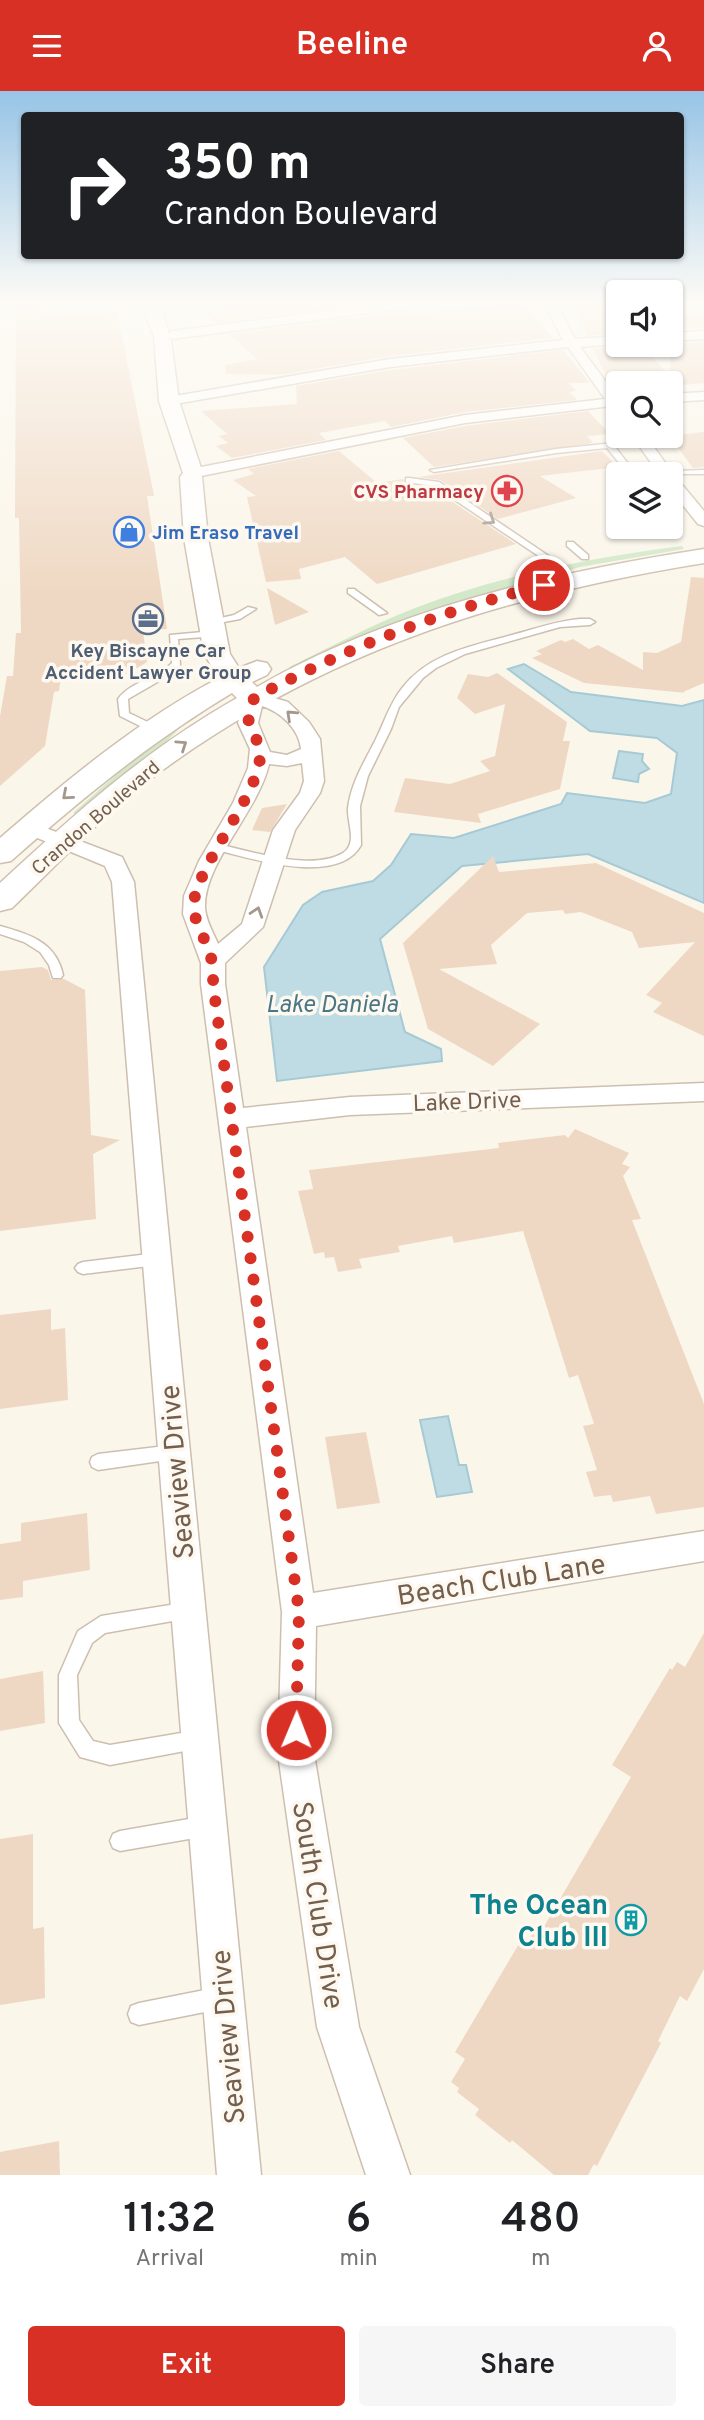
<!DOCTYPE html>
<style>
body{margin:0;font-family:Overpass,sans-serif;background:#f6f6f6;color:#202124;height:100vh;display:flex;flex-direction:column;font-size:26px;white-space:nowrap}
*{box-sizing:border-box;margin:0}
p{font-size:23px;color:#757577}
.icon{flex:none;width:38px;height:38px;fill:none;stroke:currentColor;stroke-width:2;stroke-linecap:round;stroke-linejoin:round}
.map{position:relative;height:2084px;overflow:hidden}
.side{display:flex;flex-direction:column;background:#fff;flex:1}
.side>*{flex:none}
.hud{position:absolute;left:21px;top:21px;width:663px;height:147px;border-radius:7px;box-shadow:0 2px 5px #0004;background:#202124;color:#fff;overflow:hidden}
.fabs{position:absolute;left:606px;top:189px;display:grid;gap:14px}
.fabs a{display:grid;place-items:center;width:77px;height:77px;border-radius:7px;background:#fff;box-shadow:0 2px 5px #0004;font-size:35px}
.pin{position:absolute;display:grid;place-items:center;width:60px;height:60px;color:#fff;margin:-30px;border:4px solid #fff;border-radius:50%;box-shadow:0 2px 7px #0007}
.me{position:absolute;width:77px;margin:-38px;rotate:1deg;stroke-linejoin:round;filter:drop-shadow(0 0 5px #0008)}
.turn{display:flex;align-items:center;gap:24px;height:147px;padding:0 28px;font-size:32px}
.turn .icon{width:91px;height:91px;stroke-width:2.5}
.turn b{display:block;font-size:49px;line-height:60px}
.eta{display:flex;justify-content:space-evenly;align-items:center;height:119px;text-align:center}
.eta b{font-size:42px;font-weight:600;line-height:49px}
.action{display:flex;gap:14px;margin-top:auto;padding:14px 28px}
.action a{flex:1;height:80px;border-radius:7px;background:#d93025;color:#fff;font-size:28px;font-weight:600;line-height:80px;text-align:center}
.action a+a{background:#f6f6f6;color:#202124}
header{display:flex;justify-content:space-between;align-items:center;height:91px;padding:0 28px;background:#d93025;color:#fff;font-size:32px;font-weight:600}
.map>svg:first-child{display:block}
.green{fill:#d3e8c9}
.water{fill:#bfdce4;stroke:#a6cad5;stroke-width:2}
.building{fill:#efd8c3}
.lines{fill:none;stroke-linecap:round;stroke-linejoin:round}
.lane-casing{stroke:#cdbfb0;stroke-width:3}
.street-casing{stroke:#cdbfb0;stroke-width:3}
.secondary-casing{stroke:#cfbfae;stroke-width:3}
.lane{fill:#fff;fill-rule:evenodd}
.street{fill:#fff;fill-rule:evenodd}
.secondary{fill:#fff;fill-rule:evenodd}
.oneway{stroke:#a5978c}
.route{stroke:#d93025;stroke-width:12;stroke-dasharray:0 21.6}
.labels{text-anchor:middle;stroke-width:7;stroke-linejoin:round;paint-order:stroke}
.far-health-label{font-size:19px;font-weight:bold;fill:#be3a42;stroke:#fef9f0;text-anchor:end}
.far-shop-label{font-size:19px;font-weight:bold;fill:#366cbe;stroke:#fef9f0;text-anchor:start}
.far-service-label{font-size:19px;font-weight:bold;fill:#4e5e75;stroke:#fef9f0}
.far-street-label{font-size:19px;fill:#745f4e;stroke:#fef9f0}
.street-label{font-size:23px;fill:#745f4e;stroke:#fef9f0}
.water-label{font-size:24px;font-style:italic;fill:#497785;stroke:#fef9f0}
.near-street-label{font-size:28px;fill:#745f4e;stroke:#fef9f0}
.near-culture-label{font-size:28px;font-weight:bold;fill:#0d838f;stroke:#fef9f0;text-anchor:end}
</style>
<header><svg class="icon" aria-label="menu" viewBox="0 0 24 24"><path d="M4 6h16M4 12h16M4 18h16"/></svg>Beeline<svg class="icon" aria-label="person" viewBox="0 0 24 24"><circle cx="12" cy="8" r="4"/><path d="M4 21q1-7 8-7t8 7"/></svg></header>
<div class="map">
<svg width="704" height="2084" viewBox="0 0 704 2084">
<rect width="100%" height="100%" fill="#fbf6ea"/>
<g class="green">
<path d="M682 455 684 458 580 476 434 519 292 578 289 576C330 556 372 534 415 517 499 485 593 466 682 455Z"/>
<polygon points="201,618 205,620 182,635 152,665 79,724 73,722 143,660"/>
</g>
<g class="water">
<polygon points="524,573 571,601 682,615 704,609 704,812 588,763 462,775 380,848 405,941 441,958 442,970 277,990 264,876 303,814 322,801 373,790 391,774 411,743 454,747 561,713 567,702 645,712 671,703 677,662 657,647 590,640 508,578"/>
<polygon points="619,660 643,663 642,670 649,678 639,683 638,691 613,687"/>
<polygon points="448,1325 459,1374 466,1374 472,1401 437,1406 420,1329"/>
</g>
<g class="building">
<polygon points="16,213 40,213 42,224 117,220 154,405 147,405 167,538 143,540 147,571 117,589 116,574 62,577 59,600 54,601 45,655 0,695 0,625 7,585 13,585 16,542 21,542 19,427 15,427"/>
<polygon points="222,213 364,213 216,232 204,221 231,220"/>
<polygon points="490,213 524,213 553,247 390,265 280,284 226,283 225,274 257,268 229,243 406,220 406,223 492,215"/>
<polygon points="572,213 618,213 618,242 587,245"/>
<polygon points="704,223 704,237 670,239 670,225"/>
<polygon points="704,251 704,292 670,295 670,292 610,292 593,258 642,254 670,286 670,253"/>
<polygon points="563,259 590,292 569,292 576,300 569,301 577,309 465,321 391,336 385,330 319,342 326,349 232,367 216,355 228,352 219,345 227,343 201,320 297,313 296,295 390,279"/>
<polygon points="588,320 610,343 587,345 593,352 434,376 403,347 465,335"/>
<polygon points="704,341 704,376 693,377 669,345"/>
<polygon points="339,360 377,392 403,388 406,394 433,398 516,453 377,493 345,466 299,478 301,488 266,491 247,406 256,405 233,389 254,383 248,378"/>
<polygon points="602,360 618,376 540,385 576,407 498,428 440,389 418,386"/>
<polygon points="691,486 704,487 704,592 683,601 686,602 584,592 532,567 542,563 536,560 561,549 565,551 573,548 589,558 598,554 643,579 643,561 657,562 681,551"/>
<polygon points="267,497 309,521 275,534"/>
<polygon points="497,582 567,631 563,650 570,650 560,698 478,723 481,732 394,721 405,687 450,693 490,680 480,670 495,665 505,613 475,623 457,607 468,583 488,586"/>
<polygon points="287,713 270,741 252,739 262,717"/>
<polygon points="493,765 499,781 596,772 704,822 704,945 653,921 662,912 646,904 695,851 639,857 632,841 581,821 565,823 563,819 527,822 491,854 497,873 439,878 540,933 493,975 428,938 403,852"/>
<polygon points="42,876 48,879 51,889 64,888 85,899 91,1044 120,1049 93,1063 96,1128 0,1140 0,880"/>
<polygon points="575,1038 629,1062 622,1073 630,1076 623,1085 641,1128 632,1129 704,1313 704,1416 656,1423 650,1405 613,1411 611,1404 594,1406 586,1381 597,1379 583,1335 594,1333 578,1284 569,1287 523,1140 454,1152 452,1145 398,1155 400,1161 359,1168 362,1177 338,1181 334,1166 325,1167 324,1161 314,1163 298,1100 313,1098 309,1079 499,1057 498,1052 565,1044 568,1047"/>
<polygon points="51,1218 51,1239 65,1237 68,1309 0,1318 0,1224"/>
<polygon points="366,1341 380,1412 337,1418 325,1346"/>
<polygon points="87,1422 90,1479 23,1490 23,1506 0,1509 0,1453 21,1450 21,1432"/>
<polygon points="704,1542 704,1878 687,1910 680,1905 658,1950 661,1952 597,2075 594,2073 588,2084 554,2084 512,2049 510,2052 475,2024 479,2018 457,2001 459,1997 451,1991 465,1968 455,1961 520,1851 524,1855 537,1835 542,1839 631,1686 612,1674 670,1577 672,1579 677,1571 685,1576"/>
<polygon points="43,1580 45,1632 0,1640 0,1588"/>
<polygon points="33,1743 33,1838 44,1836 45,1907 0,1914 0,1748"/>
<polygon points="59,2050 60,2084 0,2084 0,2061"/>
</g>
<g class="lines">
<g class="lane-casing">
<g id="lane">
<polygon points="643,349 646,349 646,353 615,356 636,383 628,383 607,357 556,362 434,381 430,379 556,358"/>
<polygon points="704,379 704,383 641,383 645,381"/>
<polygon points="409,387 439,391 559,472 552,474 434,395 406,391 406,387"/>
<polygon points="567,451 573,451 588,464 588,468 582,468 567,455"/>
<polygon points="348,498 354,498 387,522 379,524 348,502"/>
<polygon points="248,516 256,518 240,528 213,533 208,530 234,524"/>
<path d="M580 528H590L595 531 590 534 560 536 465 563 436 577 423 587 399 616 391 638 368 685 360 715 361 754C338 796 250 767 213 758L211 756 217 753C251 760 311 781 343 762 358 752 347 732 348 717 351 693 363 673 374 652 384 633 389 613 403 596 430 562 473 555 512 544 535 538 556 530 580 528Z"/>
<path d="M214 540 219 543 217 545 178 548 180 574 173 582 128 608 129 622 158 636V640H150L120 625 118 608C131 590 157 588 172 572L170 544Z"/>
<path d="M0 835C29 843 56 851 63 884L61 887H53L49 874 40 861 24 851 0 843Z"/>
<polygon points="157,1162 162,1164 165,1168 162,1172 157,1174 83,1183 78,1181 75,1177 78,1173 83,1171"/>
<polygon points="174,1354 180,1356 182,1361 180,1366 174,1368 98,1379 92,1376 90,1371 92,1366 98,1363"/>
<polygon points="189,1511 195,1514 198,1520 195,1526 105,1542 92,1552 77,1584 79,1629 93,1650 110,1654 199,1639 206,1642 209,1649 206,1656 110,1674 80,1666 59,1632 59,1584 78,1540 101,1525"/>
<polygon points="206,1725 213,1728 216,1735 213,1742 206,1745 120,1760 113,1757 110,1750 113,1743 120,1740"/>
<polygon points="220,1896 228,1899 231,1907 228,1915 220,1918 139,1934 131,1931 128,1923 131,1915 139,1912"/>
</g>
</g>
<g class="street-casing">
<g id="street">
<polygon points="381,213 412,213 406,217 172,248 166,244 172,240"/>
<polygon points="545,213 557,213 575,248 618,245 618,253 580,256 618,307 616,310 609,311 608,315 603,316 465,332 201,385 193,380 196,377 465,324 605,308 568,256 390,276 169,314 162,310 169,306 390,268 563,249"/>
<polygon points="704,240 704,248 670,250 670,242"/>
<polygon points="704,301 704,309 670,311 670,303"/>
<polygon points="632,345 646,345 674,384 704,420 704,435 698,433 670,398 670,383 659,383"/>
<path d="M254 601 288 611 309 631 320 648 324 690 320 702 295 739 263 836 225 872V893L243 1017 350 1006 704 992V1010L350 1024 246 1036 313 1502 704 1440V1470L316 1535 314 1663 359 1936 410 2084H366L317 1936 278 1663 282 1521 201 893V872L183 823 184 805 199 770 233 712 248 677 250 658 238 632 245 607ZM262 615C281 621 299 638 301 658L287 664 270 661 258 632ZM302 672 304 690 300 702 273 739 242 833 218 853C213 841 206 830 205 817 203 773 259 719 269 673L287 675Z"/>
<polygon points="30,731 122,766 134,791 261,2084 217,2084 112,791 105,775 23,741 19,737 23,733"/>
</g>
</g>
<g class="secondary-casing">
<path id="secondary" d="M142 213H160L169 242 168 245 171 249 179 310 201 377 198 381 202 386 208 447 230 563 239 577 257 570 267 572 271 578 267 584 252 591 257 596C393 518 550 482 704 458V472C504 504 325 560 160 681 106 721 60 771 12 817L0 820V792C78 720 144 660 237 607L232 602C152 650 81 708 11 770L0 772V747C68 688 139 629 219 587L204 563 184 447 180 386 183 382 159 310 154 246Z"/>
</g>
<use href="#lane" class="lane"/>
<use href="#street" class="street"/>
<use href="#secondary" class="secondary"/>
</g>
<defs><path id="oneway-chevron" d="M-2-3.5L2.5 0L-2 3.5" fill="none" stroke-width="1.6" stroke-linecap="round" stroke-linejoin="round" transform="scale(1.75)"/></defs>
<g class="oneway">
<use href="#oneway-chevron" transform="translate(490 429) rotate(34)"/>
<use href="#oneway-chevron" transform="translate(291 624) rotate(-137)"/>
<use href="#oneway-chevron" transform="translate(182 654) rotate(-34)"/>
<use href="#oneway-chevron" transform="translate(67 704) rotate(139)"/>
<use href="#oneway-chevron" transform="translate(257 821) rotate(-72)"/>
</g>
<linearGradient id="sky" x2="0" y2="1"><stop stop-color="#97c4e6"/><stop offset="0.42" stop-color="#fdfbf6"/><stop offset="1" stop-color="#fdfbf6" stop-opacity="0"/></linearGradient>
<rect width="704" height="504" fill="url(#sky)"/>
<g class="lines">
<path class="route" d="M296 1639 299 1521 213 893C213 886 214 879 212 872 209 848 189 831 195 805 205 764 262 698 260 662 259 651 253 642 248 632L254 607C346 557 442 520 544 494"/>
</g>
<defs>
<g id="pharmacy-ring" transform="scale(1.575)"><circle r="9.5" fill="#fef9f0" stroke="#e0444e" stroke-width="1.5"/><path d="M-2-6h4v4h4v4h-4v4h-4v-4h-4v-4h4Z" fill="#e0444e"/></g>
<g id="shop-ring" transform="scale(1.575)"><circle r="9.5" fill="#fef9f0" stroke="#3f7fe0" stroke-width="1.5"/><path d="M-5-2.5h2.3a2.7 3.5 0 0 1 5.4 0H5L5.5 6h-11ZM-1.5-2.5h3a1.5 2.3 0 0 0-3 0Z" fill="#3f7fe0"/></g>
<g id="office-ring" transform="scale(1.575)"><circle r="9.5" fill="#fef9f0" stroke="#5c6f8a" stroke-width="1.5"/><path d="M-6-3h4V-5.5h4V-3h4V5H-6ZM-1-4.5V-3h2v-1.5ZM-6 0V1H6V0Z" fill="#5c6f8a"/></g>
<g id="building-ring" transform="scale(1.575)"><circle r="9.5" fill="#fef9f0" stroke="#0f9aa8" stroke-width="1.5"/><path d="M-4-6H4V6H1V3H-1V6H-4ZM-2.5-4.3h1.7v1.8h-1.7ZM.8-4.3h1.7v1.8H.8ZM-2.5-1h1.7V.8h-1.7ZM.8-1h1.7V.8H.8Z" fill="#0f9aa8"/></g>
</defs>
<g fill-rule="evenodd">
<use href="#pharmacy-ring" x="507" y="400"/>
<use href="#shop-ring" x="129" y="441"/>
<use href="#office-ring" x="148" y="528"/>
<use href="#building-ring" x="631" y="1829"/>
</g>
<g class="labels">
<g class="far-health-label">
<text x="484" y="407">CVS Pharmacy</text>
</g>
<g class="far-shop-label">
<text x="152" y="448">Jim Eraso Travel</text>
</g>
<g class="far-service-label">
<text x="148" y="566">Key Biscayne Car<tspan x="148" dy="22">Accident Lawyer Group</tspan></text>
</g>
<g class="far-street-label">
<text transform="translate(95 726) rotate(-41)" y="7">Crandon Boulevard</text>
</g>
<g class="street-label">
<text transform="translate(467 1010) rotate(-2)" y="8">Lake Drive</text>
</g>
<g class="water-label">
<text x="332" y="921">Lake Daniela</text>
</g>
<g class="near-street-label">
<text transform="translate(176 1381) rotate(-95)" y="10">Seaview Drive</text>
<text transform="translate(501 1488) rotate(-9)" y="10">Beach Club Lane</text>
<text transform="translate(319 1814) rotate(81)" y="10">South Club Drive</text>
<text transform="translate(227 1946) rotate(-95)" y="10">Seaview Drive</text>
</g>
<g class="near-culture-label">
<text x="608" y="1823">The Ocean<tspan x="608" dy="32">Club III</tspan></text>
</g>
</g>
</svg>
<div class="fabs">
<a><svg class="icon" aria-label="sound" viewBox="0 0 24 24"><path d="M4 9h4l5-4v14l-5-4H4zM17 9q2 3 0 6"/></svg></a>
<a><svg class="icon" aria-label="search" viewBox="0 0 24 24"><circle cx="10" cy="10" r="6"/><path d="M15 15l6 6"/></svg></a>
<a><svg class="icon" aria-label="layers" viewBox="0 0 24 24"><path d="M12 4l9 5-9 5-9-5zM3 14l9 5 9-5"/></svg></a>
</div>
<div class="pin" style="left:544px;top:494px;background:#d93025"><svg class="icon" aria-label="arrive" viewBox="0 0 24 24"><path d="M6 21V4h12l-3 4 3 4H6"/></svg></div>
<svg class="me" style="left:296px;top:1639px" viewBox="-20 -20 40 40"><circle r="17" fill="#d93025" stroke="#fff" stroke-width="3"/><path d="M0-11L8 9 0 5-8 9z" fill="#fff"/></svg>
<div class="hud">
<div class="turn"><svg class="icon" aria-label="right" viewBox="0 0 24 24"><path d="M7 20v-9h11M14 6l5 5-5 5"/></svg><div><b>350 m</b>Crandon Boulevard</div></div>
</div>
</div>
<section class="side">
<div class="eta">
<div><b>11:32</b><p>Arrival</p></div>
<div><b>6</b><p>min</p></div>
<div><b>480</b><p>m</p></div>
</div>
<div class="action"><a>Exit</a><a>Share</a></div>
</section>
